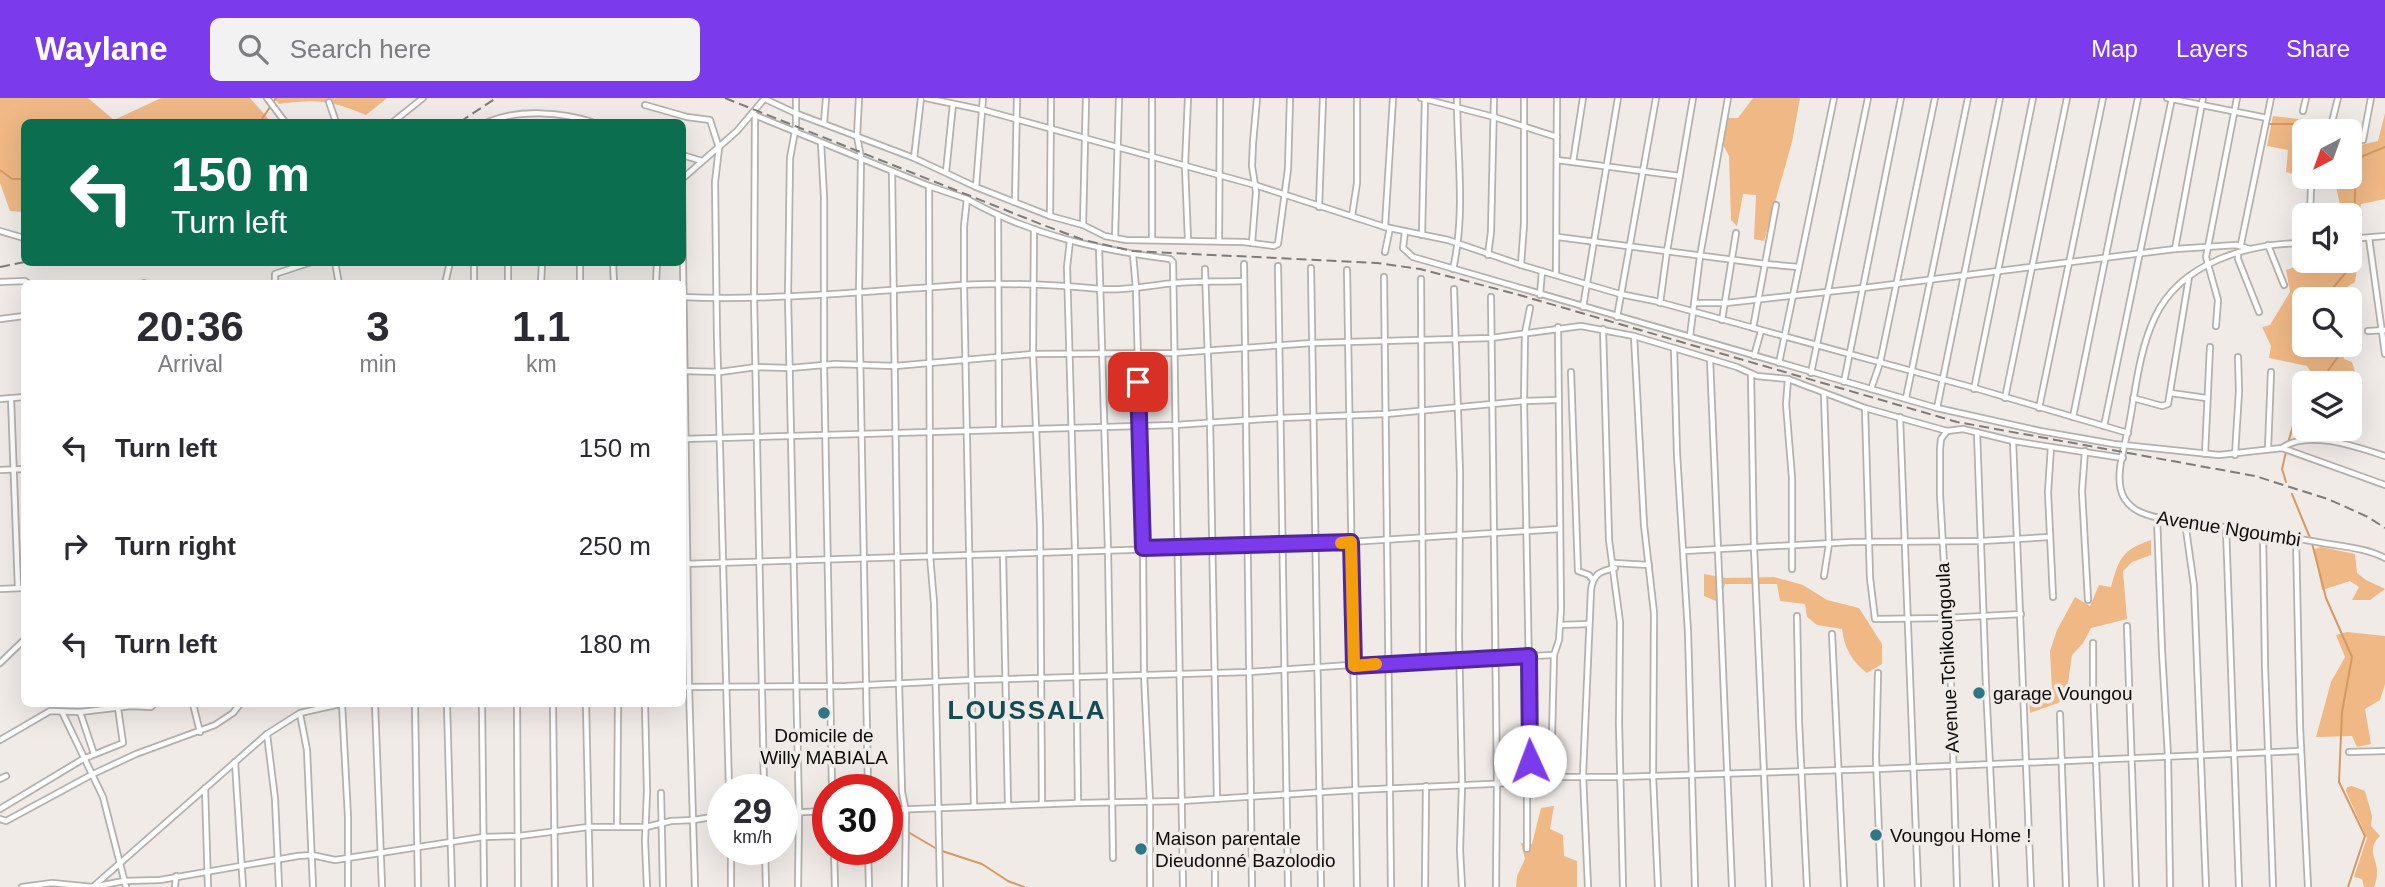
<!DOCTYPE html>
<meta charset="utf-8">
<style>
body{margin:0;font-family:Helvetica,sans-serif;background:#f2f2f3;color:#2b2b33;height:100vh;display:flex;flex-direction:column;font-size:26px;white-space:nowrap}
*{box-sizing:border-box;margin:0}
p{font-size:23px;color:#7c7c81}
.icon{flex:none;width:38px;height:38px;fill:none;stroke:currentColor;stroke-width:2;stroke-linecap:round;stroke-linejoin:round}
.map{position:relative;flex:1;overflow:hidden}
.sheet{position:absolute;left:21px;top:182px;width:665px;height:427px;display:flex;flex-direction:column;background:#fff;border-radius:10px;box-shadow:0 7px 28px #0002}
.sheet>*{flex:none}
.banner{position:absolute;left:21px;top:21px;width:665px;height:147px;border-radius:10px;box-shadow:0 7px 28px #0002;background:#0b6e4f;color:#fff;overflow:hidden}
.needle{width:46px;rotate:221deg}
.controls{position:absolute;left:2292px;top:21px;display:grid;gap:14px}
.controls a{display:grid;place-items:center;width:70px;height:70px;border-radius:10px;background:#fff;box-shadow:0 7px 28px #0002;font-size:35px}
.speed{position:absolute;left:707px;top:676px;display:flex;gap:14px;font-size:35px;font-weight:700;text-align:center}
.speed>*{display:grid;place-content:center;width:91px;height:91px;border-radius:50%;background:#fff;box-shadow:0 7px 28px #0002;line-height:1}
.speed small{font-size:18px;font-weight:400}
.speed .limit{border:10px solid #d22;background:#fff;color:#111}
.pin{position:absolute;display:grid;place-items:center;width:60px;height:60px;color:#fff;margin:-30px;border-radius:14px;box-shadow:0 4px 10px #0006}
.me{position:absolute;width:77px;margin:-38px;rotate:358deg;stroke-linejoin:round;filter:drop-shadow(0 0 5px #0008)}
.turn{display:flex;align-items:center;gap:24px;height:147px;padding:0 35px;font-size:32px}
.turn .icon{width:91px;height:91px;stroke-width:2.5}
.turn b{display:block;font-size:49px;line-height:60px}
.eta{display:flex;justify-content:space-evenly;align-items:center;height:119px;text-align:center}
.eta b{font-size:42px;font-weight:700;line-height:49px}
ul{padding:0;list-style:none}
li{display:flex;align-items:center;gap:21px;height:98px;padding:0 35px}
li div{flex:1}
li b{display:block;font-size:26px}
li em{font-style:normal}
header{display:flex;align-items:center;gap:42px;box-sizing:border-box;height:98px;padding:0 35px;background:#7c3aed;color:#fff}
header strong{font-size:33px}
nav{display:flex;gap:38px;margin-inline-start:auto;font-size:24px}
.search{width:490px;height:63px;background:#f2f2f3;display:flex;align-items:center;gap:18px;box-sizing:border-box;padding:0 24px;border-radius:10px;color:#7c7c81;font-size:26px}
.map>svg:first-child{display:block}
.green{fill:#efb885}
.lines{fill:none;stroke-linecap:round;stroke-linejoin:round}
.stream{stroke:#d69a61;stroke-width:2}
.minor-casing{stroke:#b4b0ac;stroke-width:8}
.minor{stroke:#fff;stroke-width:4.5}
.rail{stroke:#7e7b78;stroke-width:2;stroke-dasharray:10 5;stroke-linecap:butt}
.route-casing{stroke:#51269a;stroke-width:18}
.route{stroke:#7c3aed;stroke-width:12}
.slow{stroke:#f59e0b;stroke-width:12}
.poi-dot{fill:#307684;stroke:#f0ebe7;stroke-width:2.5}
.labels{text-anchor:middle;stroke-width:7;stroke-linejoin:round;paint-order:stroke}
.street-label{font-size:19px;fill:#0d0b0a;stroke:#f0ebe7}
.poi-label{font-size:19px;fill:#0d0b0a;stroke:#f0ebe7;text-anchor:start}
.district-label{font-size:26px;font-weight:bold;letter-spacing:2px;fill:#124c57;stroke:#f0ebe7}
</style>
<header>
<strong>Waylane</strong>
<div class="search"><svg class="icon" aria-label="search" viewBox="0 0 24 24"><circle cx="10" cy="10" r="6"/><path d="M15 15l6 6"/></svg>Search here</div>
<nav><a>Map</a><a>Layers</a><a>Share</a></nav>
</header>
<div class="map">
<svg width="2385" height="789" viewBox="0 0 2385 789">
<rect width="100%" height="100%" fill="#f0ebe7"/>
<g class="green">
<polygon points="0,0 88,0 114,22 161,0 250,0 271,24 24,24 24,114 10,113 0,85"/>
<path d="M274 0H387L366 17C330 2 317 1 279 6Z"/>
<polygon points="1753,0 1800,0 1792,44 1764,143 1754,141 1756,97 1743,96 1737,128 1731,122 1729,58 1722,45 1726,20 1738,20"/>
<polygon points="2385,15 2385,101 2361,106 2359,121 2350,122 2350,117 2345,117 2340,107 2334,79 2350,79 2350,42 2361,47 2378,43"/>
<polygon points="2273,18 2298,21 2331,33 2305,33 2305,79 2332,79 2310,81 2286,74 2288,52 2267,48"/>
<polygon points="2350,150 2360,150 2355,184 2332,199 2332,201 2305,201 2305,247 2340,247 2344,261 2352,264 2362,298 2350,306 2350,285 2313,285 2315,281 2307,268 2269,260 2271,248 2262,229 2270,227 2290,194 2286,172 2314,163 2350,163"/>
<path d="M2151 442V457L2132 464 2123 473 2127 521 2091 530 2083 545 2072 557 2066 598 2058 605 2030 615 2029 602 2052 591 2050 553 2057 532 2075 499 2090 508 2099 487 2111 489C2119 460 2122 452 2151 442Z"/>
<polygon points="2321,449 2355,456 2357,475 2366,482 2385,491 2370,502 2352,502 2359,489 2350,483 2322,492 2314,451"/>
<path d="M1704 476 1726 480 1774 479 1803 487 1827 502 1859 510 1882 546V566L1867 575C1852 564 1844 549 1842 531L1817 527 1807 519 1805 506 1780 503 1777 486H1725L1718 504 1704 498Z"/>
<polygon points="2347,534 2385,538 2385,586 2380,602 2365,611 2371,646 2357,649 2352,638 2316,639 2331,584 2345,559 2336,537"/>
<path d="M2352 688 2365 693 2372 718 2371 728 2380 738C2362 755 2385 764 2374 789H2364L2362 781 2354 779 2367 740 2346 693 2347 689Z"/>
<polygon points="1554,708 1550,731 1563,737 1564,758 1577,763 1577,789 1516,789 1517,778 1525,761 1521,745 1532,746 1541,710"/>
</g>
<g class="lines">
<g class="stream">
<polyline points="260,24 276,0"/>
<polyline points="2269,26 2295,26 2317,33"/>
<polyline points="0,72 12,81 24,81"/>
<polyline points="2327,201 2327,197 2353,166 2356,61 2385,49"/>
<polyline points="2319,285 2337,260 2334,247"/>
<polyline points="2288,345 2293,328 2305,308"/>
<polyline points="2286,384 2282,371 2286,354"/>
<polyline points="2292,396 2310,440"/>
<polyline points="2312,445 2326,500 2352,559 2342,614 2339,684 2365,738 2348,789"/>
<polyline points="887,716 904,731"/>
<polyline points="908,734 937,751"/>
<polyline points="942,753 982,766 1008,783 1024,789"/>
</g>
<g class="minor-casing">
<g id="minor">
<polyline points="267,0 285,24"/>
<polyline points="796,0 796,28 790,60 788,197 799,715 798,789"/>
<polyline points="859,0 857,38 861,60 859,196 868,691"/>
<polyline points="926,0 983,12 1255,87 1385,129 1448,142 1521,167 1620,196 1655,203 1978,291 2128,335"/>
<polyline points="1421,0 1494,19 1557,39"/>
<polyline points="2167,0 2267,20"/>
<polyline points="765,1 795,15 914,60 976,89 1050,118 1083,127 1105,138 1126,142 1244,144 1274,148 1278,146 1288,71 1290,0"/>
<polyline points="329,4 336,24"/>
<polyline points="645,7 687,19 710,22 719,50 715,84 717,238 729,691"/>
<polyline points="2303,13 2306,0"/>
<polyline points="752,16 929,88 967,101 964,128 964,187 974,709"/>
<polyline points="755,17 754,199 764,691"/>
<polyline points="393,24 423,0"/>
<path d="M488 24C518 11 562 14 592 24"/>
<polyline points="824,25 826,0"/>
<polyline points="2331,28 2338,0"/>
<polyline points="2363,42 2371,0"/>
<polyline points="821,45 824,99 824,267 832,691"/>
<polyline points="682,57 702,63"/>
<polyline points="914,60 921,0"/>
<polyline points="1557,62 1680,78"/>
<polyline points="1573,64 1583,0"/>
<polyline points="892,73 899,586 902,694 906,713 905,789"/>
<polyline points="946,74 953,6"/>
<polyline points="682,81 737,33 765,0"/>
<polyline points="929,88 930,458 934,505 940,789"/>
<polyline points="976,89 983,0"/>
<polyline points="682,94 689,589 695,789"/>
<path d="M967 101C1030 137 1099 152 1170 161L1173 164 1183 789"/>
<polyline points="1015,104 1017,0"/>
<polyline points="1319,109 1323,0"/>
<polyline points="998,117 999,331"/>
<polyline points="2310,117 2311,89"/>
<polyline points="1050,118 1051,0"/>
<polyline points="1352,118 1357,85 1357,0"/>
<polyline points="1083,127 1086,0"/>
<polyline points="1385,129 1393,0"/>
<polyline points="1034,131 1033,256 1040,427 1042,706"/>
<polyline points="0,133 24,140"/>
<polyline points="1405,134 1403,150 1413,159 1937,310 2040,333 2114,346 2219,357 2282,350 2385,387"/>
<polyline points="1422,137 1425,0"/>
<polyline points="1558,139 1765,166 1799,169"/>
<polyline points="1115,140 1119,0"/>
<polyline points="2369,140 2385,256"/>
<polyline points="1152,141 1152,0"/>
<polyline points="2350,141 2385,138"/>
<polyline points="1188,142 1185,68 1188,0"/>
<polyline points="1219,142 1220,0"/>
<polyline points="1070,143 1067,169 1075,452 1078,705"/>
<polyline points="1252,145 1256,94 1252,68 1253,45 1257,0"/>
<path d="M2305 145C2249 145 2181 164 2155 219 2139 253 2136 290 2129 327 2125 348 2113 380 2124 400 2128 406 2133 411 2140 414 2161 423 2185 424 2207 427 2248 432 2288 439 2329 446 2348 449 2368 451 2385 460"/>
<polyline points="2241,146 2271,0"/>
<polyline points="2268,147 2284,187"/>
<polyline points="1099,150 1108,452 1113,760"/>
<polyline points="2175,151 2203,0"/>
<polyline points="1385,154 1390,130"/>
<polyline points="2238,155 2238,161 2259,214"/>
<polyline points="1133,157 1136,190 1143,450 1144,576 1150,704 1150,789"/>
<polyline points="1488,157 1491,134 1494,0"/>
<polyline points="335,164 339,186"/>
<polyline points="474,164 474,186"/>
<polyline points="580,164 580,186"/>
<polyline points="613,164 614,186"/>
<polyline points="1244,166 1252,789"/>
<polyline points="1521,167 1524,126 1524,0"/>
<polyline points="1278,168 1288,789"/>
<polyline points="1311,170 1321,789"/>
<polyline points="1205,171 1210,323 1217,701"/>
<path d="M1453 171C1466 114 1457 58 1457 0"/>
<polyline points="1347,172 1357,789"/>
<polyline points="1556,177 1557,0"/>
<polyline points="1384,179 1391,789"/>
<polyline points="1421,181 1423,562"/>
<polyline points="0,184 25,183 29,186"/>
<polyline points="144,185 144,186"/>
<polyline points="275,186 275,176 311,164"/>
<polyline points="445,186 450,164"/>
<polyline points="508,186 508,164"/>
<polyline points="541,186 542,164"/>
<polyline points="656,186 657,164"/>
<polyline points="1454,191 1460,376 1459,540 1462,686 1460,752 1462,789"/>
<polyline points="1540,197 1542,173"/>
<path d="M682 199C776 203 870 193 963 187 1009 184 1055 187 1101 191 1126 193 1150 187 1175 185 1197 183 1221 184 1243 183"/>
<polyline points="1491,199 1497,685 1496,789"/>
<polyline points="1660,205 1667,153 1693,0"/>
<polyline points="1695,205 1726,205 1863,190 2175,151 2236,147 2250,151"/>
<polyline points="1583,209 1618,0"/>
<polyline points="1530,210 1525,235 1524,303 1531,682"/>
<polyline points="1617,219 1656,0"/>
<polyline points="0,221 24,218"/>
<polyline points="1722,222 1736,135"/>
<polyline points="2216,228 2218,202 2206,159 2237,0"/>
<polyline points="1753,230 1776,107"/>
<polyline points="1603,231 1609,442 1620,524 1619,626 1623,789"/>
<polyline points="2368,233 2385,232"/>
<polyline points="1634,238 1644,427 1654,515 1653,678 1658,789"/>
<polyline points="1690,238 1700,158 1728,0"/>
<polyline points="1674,250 1677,356 1688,534 1695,789"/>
<polyline points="1754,258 1761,233"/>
<polyline points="1710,261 1732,789"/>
<polyline points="1779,265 1834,0"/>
<polyline points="682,273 720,274 756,269 790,270 835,266 895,268 1033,256 1174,255 1312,245 1491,240 1581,228 1634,238 1737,269 1757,278 1788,281 1865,310 1947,333 1963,331 2013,343 2123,360"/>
<polyline points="1571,274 1578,473 1589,477 1592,481"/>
<polyline points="1811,275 1868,0"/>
<polyline points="1751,276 1754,450 1769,789"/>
<polyline points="1788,281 1786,306 1792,380 1792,471"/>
<polyline points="1844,284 1901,0"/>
<polyline points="1871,291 1880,265 1935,0"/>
<polyline points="1974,291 2033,0"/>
<polyline points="2171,295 2206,300"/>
<polyline points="1824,296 1829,446 1824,478"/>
<polyline points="11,300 18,490"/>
<polyline points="1906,300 1968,0"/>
<polyline points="2005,300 2067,0"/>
<polyline points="2133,300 2162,308 2168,306 2189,179"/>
<polyline points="0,301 24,299"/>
<polyline points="1865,310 1870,480 1875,521 1946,520 2021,516"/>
<polyline points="1937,310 2000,0"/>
<polyline points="2039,310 2103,0"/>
<polyline points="1900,319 1918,789"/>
<polyline points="2073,319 2138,0"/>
<polyline points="2104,328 2172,0"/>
<polyline points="1947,333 1941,341 1940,351 1940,397 1951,587 1957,789"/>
<polyline points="1977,334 1986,588 1996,789"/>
<polyline points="682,341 1175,327 1280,320 1386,316 1524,303 1558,302"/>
<polyline points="2013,343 2031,789"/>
<polyline points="2051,349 2048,394 2053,499"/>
<path d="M2282 350C2308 331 2357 349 2385 358"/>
<polyline points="2268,351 2271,274"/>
<polyline points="2085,353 2082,393 2088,502"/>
<polyline points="2205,356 2210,249"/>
<polyline points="2235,357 2239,293 2238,259"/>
<polyline points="0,372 24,371"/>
<polyline points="2157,419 2162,553 2168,658 2170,789"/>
<polyline points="2185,424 2194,488 2206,789"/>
<polyline points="2226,430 2239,789"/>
<polyline points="2263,435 2265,568 2273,789"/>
<polyline points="2296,440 2300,629 2308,789"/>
<polyline points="1683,453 1852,444 1982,443 2049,439"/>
<polyline points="1003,457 1008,707"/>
<polyline points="1614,465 1649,467"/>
<polyline points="682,466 1317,446 1559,431"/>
<polyline points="0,491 24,490"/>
<polyline points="1797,518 1799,624 1807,789"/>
<polyline points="1560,527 1589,526"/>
<polyline points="2127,528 2136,789"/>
<polyline points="1832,536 1844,789"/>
<polyline points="2093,545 2093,589 2101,789"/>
<polyline points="0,565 24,542"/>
<polyline points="1878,575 1876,659 1881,789"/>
<polyline points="682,589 846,588 971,582 1249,574 1423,562 1554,557"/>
<polyline points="193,606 200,634"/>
<polyline points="342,606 348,719 348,789"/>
<polyline points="375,606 382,789"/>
<polyline points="415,606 418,789"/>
<polyline points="447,606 452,789"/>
<polyline points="482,606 484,789"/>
<polyline points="517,606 518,789"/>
<polyline points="553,606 555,789"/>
<polyline points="586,606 590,789"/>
<polyline points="645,606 647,693 645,743 647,789"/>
<polyline points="62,614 103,699 126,789"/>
<polyline points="80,614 94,656"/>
<polyline points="300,616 307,652 313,789"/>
<polyline points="2060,616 2066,789"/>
<polyline points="267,636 275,701 279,789"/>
<polyline points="0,642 50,613 80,614 131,608 151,609 154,606"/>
<polyline points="2349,654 2385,653"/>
<polyline points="235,664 243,789"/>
<polyline points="1551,679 1554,557 1559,542 1561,511 1558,229"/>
<polyline points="0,681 6,678"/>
<polyline points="1527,682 1527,751"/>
<polyline points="205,690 208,789"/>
<polyline points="661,695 663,789"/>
<polyline points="0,711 83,661 123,645 118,610"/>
<polyline points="887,712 1078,705 1182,703 1356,692 1512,685 1551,679 1619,679 1877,671 2300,653"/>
<polyline points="782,715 828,713"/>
<polyline points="0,721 6,723 91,677 136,656 215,627 233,615 240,606"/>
<polyline points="617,728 618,606"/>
<polyline points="731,751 731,789"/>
<polyline points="765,751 766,789"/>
<polyline points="834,751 835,789"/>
<polyline points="868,751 869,789"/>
<polyline points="1215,771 1215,789"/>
<polyline points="94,788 267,636 300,615 340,606"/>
<polyline points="22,789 52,785 93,789 124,783 160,782 298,758 312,757 335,762 483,739 519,738 588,729 646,729 671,723 694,722 723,717"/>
<polyline points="175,789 176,778"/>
<polyline points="1425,789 1426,688"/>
<path d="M1588 789 1583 677 1591 492C1593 476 1600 473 1615 470"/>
</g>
</g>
<use href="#minor" class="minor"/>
<g class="rail">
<polyline points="725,0 1043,127 1084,142 1132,153 1377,165 1420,171 1516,196 1957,324 2255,378 2328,401 2368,419 2385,430"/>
<polyline points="460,24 496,0"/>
<polyline points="209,164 248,167 272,164"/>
<polyline points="0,169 25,164"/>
</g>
</g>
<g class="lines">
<g class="route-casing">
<polyline id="route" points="1138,284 1143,450 1351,444 1354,568 1529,558 1530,663"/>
</g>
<use href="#route" class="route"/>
<polyline class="slow" points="1341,445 1351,444 1354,568 1376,566"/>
</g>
<g class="poi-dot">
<circle cx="1979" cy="595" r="7"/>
<circle cx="824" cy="615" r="7"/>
<circle cx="1876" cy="737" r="7"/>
<circle cx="1141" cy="751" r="7"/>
</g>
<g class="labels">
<g class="street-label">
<text transform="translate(2229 430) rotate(9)" y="7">Avenue Ngoumbi</text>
<text transform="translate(1947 560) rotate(-93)" y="7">Avenue Tchikoungoula</text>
</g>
<g class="poi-label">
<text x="1993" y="602">garage Voungou</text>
<text x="824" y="644" text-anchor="middle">Domicile de<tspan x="824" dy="22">Willy MABIALA</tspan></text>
<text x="1890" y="744">Voungou Home !</text>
<text x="1155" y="747">Maison parentale<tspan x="1155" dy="22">Dieudonné Bazolodio</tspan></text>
</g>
<g class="district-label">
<text x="1027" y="621">LOUSSALA</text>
</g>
</g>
</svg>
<div class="controls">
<a><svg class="needle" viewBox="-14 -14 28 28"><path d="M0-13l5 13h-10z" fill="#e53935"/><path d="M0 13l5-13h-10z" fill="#7c7c81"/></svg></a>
<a><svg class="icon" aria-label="sound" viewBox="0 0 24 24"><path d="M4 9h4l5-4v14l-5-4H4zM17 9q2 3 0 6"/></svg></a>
<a><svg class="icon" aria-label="search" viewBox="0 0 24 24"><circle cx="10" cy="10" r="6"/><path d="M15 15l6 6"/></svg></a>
<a><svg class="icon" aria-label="layers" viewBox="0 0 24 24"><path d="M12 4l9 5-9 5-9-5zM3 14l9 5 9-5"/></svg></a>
</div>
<div class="speed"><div>29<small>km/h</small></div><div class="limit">30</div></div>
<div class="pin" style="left:1138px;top:284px;background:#d93025"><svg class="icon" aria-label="arrive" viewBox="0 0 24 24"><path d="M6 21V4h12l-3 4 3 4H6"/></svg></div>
<svg class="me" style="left:1530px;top:663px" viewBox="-20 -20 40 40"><circle r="19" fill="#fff"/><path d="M0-13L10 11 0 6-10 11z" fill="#7c3aed"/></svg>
<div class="banner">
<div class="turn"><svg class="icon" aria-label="left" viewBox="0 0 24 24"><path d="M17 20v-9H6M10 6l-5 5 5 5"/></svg><div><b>150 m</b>Turn left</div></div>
</div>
<section class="sheet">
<div class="eta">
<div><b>20:36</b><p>Arrival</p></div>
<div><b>3</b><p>min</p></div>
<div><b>1.1</b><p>km</p></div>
</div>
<ul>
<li><svg class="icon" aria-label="left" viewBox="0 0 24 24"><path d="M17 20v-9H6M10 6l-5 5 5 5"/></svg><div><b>Turn left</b></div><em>150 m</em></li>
<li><svg class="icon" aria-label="right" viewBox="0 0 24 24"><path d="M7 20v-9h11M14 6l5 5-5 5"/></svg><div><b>Turn right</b></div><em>250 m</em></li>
<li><svg class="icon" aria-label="left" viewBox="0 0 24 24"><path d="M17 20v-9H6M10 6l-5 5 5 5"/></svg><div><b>Turn left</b></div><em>180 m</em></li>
</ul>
</section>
</div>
